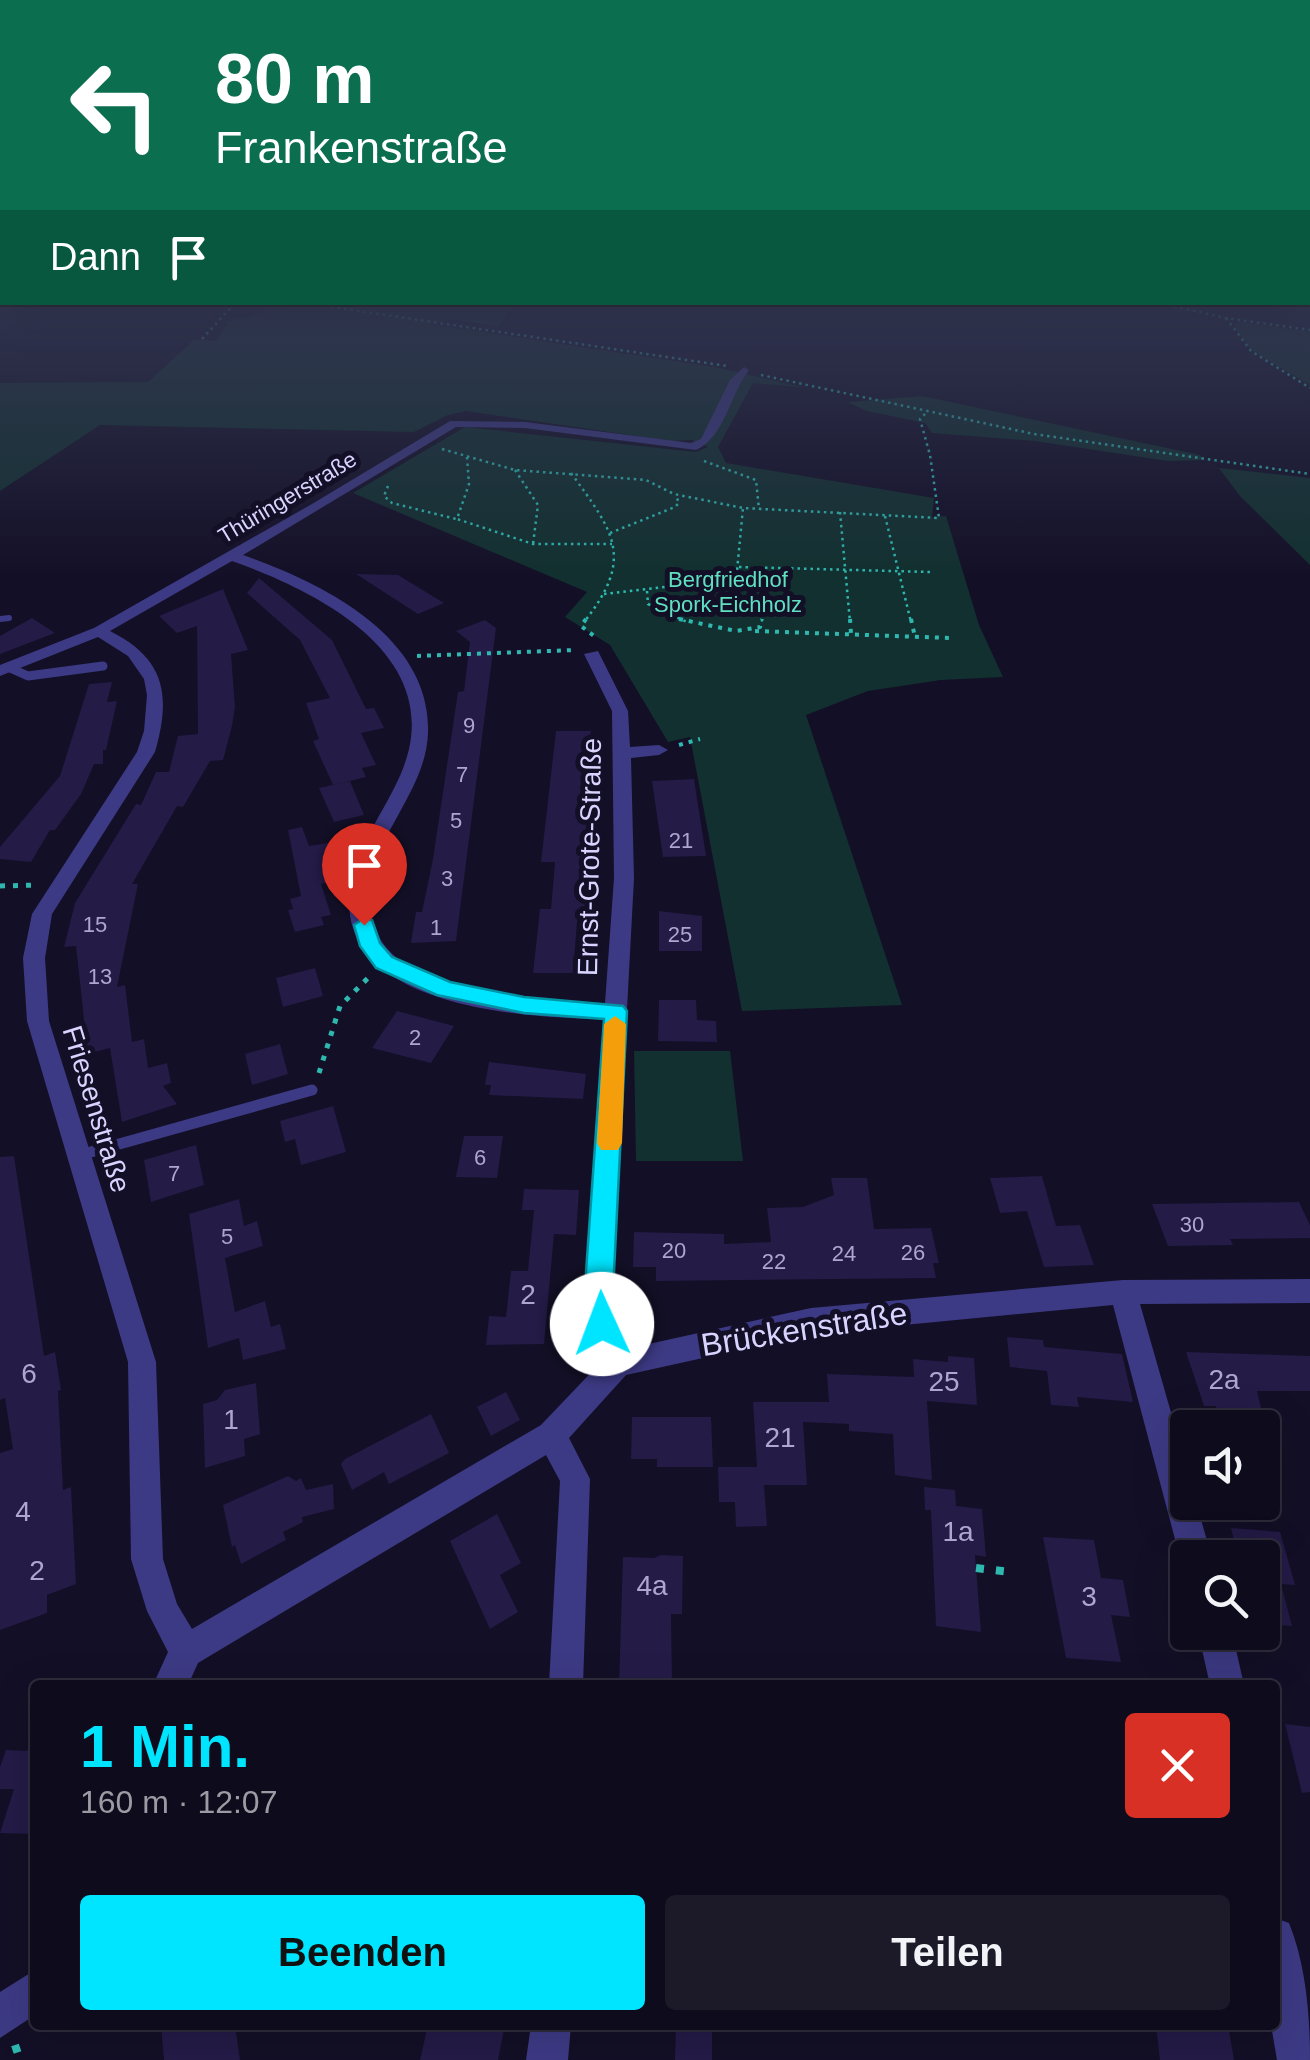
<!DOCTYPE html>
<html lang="de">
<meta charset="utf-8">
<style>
body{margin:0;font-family:Helvetica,sans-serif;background:#1c1929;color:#f1f3f6;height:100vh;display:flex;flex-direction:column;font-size:38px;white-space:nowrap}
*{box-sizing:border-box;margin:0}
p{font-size:32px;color:#9b9ba3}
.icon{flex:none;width:55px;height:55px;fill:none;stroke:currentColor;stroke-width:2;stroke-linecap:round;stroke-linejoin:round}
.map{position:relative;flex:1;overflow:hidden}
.details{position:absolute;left:30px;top:1680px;width:1250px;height:350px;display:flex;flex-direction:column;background:#0e0b1c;border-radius:10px;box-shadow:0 10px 40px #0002,0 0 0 2px #2e2b3b}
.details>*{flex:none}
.top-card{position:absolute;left:0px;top:0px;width:1310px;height:305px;box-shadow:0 10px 40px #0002,0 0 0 2px #2e2b3b;background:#0b6e4f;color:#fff;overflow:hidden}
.tools{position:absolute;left:1170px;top:1410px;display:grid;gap:20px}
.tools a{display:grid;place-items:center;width:110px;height:110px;border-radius:10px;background:#0e0b1c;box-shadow:0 10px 40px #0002,0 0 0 2px #2e2b3b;font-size:50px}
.pin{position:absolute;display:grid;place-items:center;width:85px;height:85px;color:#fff;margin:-102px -42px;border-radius:50% 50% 50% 0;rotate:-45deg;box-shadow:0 0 10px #0007}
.pin .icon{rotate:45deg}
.me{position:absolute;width:110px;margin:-55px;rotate:358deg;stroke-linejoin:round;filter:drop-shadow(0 0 8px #0008)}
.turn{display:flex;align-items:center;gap:35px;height:210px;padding:0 50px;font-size:45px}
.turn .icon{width:130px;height:130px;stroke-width:2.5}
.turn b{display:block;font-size:70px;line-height:85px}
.then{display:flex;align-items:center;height:95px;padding:0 50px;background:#0003;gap:20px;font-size:38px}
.round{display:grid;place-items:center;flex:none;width:105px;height:105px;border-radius:10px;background:#1c1929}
.overview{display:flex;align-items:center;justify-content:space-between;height:170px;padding:0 50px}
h1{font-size:60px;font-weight:600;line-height:75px;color:#00e5ff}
.button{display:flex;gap:20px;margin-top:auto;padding:20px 50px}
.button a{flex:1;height:115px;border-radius:10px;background:#00e5ff;color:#111;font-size:40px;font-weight:600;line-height:115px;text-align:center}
.button a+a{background:#1c1929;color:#f1f3f6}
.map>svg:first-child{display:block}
.green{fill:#12302f}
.building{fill:#241b47}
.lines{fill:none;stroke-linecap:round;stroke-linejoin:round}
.path-far3{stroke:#2fb8b0;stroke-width:2.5;stroke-dasharray:2.5 4;stroke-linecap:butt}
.path-far2{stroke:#2fb8b0;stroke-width:4;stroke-dasharray:4 6;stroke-linecap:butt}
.path-far1{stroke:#2fb8b0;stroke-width:5;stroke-dasharray:5 8;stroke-linecap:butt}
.path{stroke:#2fb8b0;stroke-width:8;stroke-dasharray:8 12;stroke-linecap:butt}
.service-far2{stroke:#3d3a85;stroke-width:6}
.service-far1{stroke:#3d3a85;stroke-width:9}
.service{stroke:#3d3a85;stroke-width:11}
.minor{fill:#3d3a85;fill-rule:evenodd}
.route{fill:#00e5ff;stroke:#0095a6;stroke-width:2.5}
.slow{fill:#f59e0b}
.labels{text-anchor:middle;stroke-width:10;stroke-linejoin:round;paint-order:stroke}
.far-street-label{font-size:22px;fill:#d9d4ff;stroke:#130f26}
.far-park-label{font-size:22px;fill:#5fe0c0;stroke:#130f26}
.number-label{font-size:22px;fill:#aca6d1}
.street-label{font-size:28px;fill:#d9d4ff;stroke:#130f26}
.near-number-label{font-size:28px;fill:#aca6d1}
.near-street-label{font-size:32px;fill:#d9d4ff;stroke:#130f26}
</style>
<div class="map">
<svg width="1310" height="2060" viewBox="0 0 1310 2060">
<rect width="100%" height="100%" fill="#130f26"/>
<g class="green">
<polygon points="303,303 515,303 498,327 453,319 429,324 715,367 806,388 753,383 718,447 726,463 934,498 932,517 946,516 979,625 1003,677 941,680 868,691 806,715 902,1005 742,1011 690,737 668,742 610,645 565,617 587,592 353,493 465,427 696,452 708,447 692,440 671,441 466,411 448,415 414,432 100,425 0,491 0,383 148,382 194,340 217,341 227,322"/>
<polygon points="1241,322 1310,332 1310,385 1251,350 1232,324"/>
<polygon points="922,396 1200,455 1204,460 1168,461 1035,441 932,433 925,423 867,411 847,402"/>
<polygon points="1219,468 1310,478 1310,565 1240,496"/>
<polygon points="634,1051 730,1051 743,1161 636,1161"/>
</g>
<g class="building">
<polygon points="356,574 398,575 444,603 418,614"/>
<polygon points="259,578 332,640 366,709 374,708 384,728 361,733 376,765 362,768 366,777 333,785 313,741 319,739 306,703 330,698 300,640 247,593"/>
<polygon points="223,589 248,650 231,654 235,707 232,726 223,760 210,761 183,807 177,806 132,884 138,884 117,987 125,985 132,1042 144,1039 148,1068 167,1063 171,1083 163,1086 177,1104 122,1122 110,1048 91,1053 87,1046 76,946 64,947 75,903 136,804 141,805 156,772 169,772 178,736 198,734 197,626 177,633 159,616"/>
<polygon points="32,618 55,633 0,654 0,636"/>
<polygon points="485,620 496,628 456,941 411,943 416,912 422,912 433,859 458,692 464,691 470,642 456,631"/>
<polygon points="112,682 107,702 117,701 106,750 103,750 103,764 94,764 81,794 55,830 50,830 31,862 0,859 0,847 60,776 89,684"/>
<polygon points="556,731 591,731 585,779 589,779 588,909 578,909 573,973 533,973 540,909 551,909 555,862 541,862"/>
<polygon points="694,779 706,856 663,857 652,781"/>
<polygon points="350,781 364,815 334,822 319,788"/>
<polygon points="302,827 309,846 328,843 335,870 326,872 329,882 321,884 331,915 321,917 324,925 295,932 288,910 293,909 290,899 301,896 288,830"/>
<polygon points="659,911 702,916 702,951 659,951"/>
<polygon points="315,968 323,996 283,1007 276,978"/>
<polygon points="659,1000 696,1000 697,1020 716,1021 717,1042 658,1041"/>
<polygon points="397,1011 454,1026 431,1063 372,1048"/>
<polygon points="280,1044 288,1074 252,1085 245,1054"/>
<polygon points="489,1062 586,1074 583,1099 489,1095 491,1085 485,1085"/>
<polygon points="333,1106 346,1152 301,1165 295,1139 285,1142 280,1121"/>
<polygon points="464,1136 503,1136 497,1178 456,1177"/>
<polygon points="196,1145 204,1185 151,1202 144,1160"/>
<polygon points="14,1156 44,1356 55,1352 61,1390 58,1391 63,1490 71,1487 76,1584 47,1595 47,1613 0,1630 0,1453 13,1449 5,1398 0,1400 0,1157"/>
<polygon points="1042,1176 1056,1226 1080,1225 1094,1265 1044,1267 1027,1211 1000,1213 990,1178"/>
<polygon points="831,1178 867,1178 874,1229 931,1228 939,1263 933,1263 936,1278 656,1281 656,1267 633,1267 634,1232 724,1234 724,1244 771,1242 767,1208 803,1207 834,1195"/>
<polygon points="524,1189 579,1190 576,1235 554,1234 544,1344 486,1345 489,1316 506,1317 511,1271 528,1271 534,1210 522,1210"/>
<polygon points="239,1199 244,1226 257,1221 263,1246 225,1258 235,1312 265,1301 271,1327 280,1324 286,1349 243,1360 239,1338 208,1348 189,1214"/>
<polygon points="1299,1202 1310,1225 1310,1238 1230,1239 1233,1245 1168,1246 1152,1204"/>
<polygon points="1007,1337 1043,1340 1044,1347 1122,1354 1133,1402 1077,1397 1079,1407 1051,1405 1047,1371 1010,1367"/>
<polygon points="1186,1352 1310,1356 1310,1391 1257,1391 1266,1428 1221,1428 1216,1406 1204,1406"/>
<polygon points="948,1356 974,1358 977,1405 927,1401 932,1480 895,1475 893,1434 849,1431 849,1424 803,1422 807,1485 764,1485 767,1526 736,1527 735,1502 719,1502 718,1467 757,1467 753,1402 829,1402 827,1374 914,1377 913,1359 948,1362"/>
<polygon points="256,1383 260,1434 244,1439 245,1456 205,1468 203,1404 217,1400 225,1390"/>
<polygon points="506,1392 520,1420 491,1436 477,1407"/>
<polygon points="431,1414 449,1453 389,1484 384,1472 352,1490 341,1464 345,1459"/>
<polygon points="632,1417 711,1417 713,1467 657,1467 657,1459 631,1459"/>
<polygon points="288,1476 296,1481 301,1478 306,1490 333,1484 334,1509 302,1517 303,1522 283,1532 286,1540 241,1564 235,1545 232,1547 223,1505"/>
<polygon points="924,1487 955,1490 956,1506 982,1509 986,1557 975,1555 981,1632 936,1626 931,1510 925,1510"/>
<polygon points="497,1514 521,1563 500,1575 518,1612 490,1629 450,1541"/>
<polygon points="1231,1528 1280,1532 1295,1585 1281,1584 1292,1626 1262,1624 1262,1558 1238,1558"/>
<polygon points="1043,1537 1094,1540 1101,1578 1123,1580 1130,1617 1111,1615 1121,1662 1066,1658"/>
<polygon points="661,1555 683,1556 682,1614 671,1614 672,1685 619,1685 623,1557 654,1558"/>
<polygon points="1285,1724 1310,1727 1310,1792 1302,1793"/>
<polygon points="32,1738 35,1738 35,1834 0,1833 14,1789 0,1789 0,1767 6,1750 27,1751"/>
<polygon points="161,2025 235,2025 240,2060 164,2060"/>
<polygon points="428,2025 477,2025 504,2030 498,2060 420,2060"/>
<polygon points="676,2025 712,2025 712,2060 675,2060"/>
<polygon points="1156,2025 1228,2025 1234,2060 1160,2060"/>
</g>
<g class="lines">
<g class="path-far3">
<polyline points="299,302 727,366"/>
<polyline points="1155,302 1226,318 1310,330"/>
<polyline points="1226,318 1251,351 1310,388"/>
<polyline points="202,339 236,302"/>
<polyline points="761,375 1034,434 1310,474"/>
<polyline points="442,449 515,470 646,480 674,494 743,508 939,518 930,455 920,419 927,412"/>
<polyline points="467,457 469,484 457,519 533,544 612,544"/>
<polyline points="704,461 756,480 759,509"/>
<polyline points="515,470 538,505 533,544"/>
<path d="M571 473C614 532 635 558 584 622"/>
<polyline points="388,486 384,496 392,503 456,519"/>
<polyline points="840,512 850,622"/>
<polyline points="885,516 911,622"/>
<polyline points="610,533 675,507 679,503 676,496"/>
<polyline points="739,567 931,572"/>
<polyline points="761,567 762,622"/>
<polyline points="647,591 648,604 687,622"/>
<polyline points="604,594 691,584 737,571 743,508"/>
</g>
<g class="path-far2">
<polyline points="586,619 581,626 598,639"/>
<polyline points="679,619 736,631 760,627 762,619"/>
<polyline points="850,619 851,634"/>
<polyline points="911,619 915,637"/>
<polyline points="755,631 950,638"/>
<polyline points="417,656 576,650"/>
<polyline points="679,745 700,739"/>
</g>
<g class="path-far1">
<polyline points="0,886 36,885"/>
<polyline points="319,1073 340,1006 371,975"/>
</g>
<g class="path">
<polyline points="976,1568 1011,1572"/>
<polyline points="15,2045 20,2060"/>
</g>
<polyline class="service-far2" points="0,619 9,618"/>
<polyline class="service-far1" points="10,668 28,676 103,666"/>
<polyline class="service" points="80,1155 312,1090"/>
<g class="minor">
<path d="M744 367 749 370C730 394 725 437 696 450L525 428 456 427 243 555C320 582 431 635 428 732 427 781 389 820 375 865 334 996 522 1002 605 1003L614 878 612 711 584 654 598 651 628 711 630 747 659 745 668 750 659 755 631 758 634 878 613 1272 616 1324 626 1349 811 1308 1123 1280 1310 1279V1303L1140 1304 1188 1472V1502H1196L1212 1558H1188V1570L1180 1558 1113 1305 811 1334 626 1375 569 1438 590 1479 583 1685H549L560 1481 546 1455 198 1663 188 1685H153L168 1652 147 1611 131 1559 128 1362 27 1021 23 958 32 914 137 752 144 731 147 695 144 679 128 656 98 637 0 676V665L94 628 312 504 450 421 525 422 691 443 701 439 730 380ZM232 561C310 589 432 647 409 749 399 792 368 826 355 867 312 1005 516 1018 604 1019L587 1272 588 1324 602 1361 541 1425 192 1629 177 1604 163 1559 156 1362 49 1021 45 958 52 914 155 752C171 696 166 659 110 631Z"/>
<polygon points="1198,1632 1232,1632 1244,1685 1210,1685"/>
<path d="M1275 1918 1289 1923C1306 1965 1310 2015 1310 2060H1277L1271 2025H1275Z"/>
<polygon points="35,1970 35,2015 0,2038 0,1992"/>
<polygon points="531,2025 571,2025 568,2060 526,2060"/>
</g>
</g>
<linearGradient id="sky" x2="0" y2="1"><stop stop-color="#0a0815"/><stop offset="0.5" stop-color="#333752"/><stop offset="1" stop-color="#333752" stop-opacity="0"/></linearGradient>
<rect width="1310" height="579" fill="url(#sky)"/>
<polygon class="route" points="364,918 372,920 380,943 392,957 450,982 524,997 623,1006 627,1011 614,1272 616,1324 612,1333 602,1336 592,1333 588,1324 586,1272 604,1019 524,1013 437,995 376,968 360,946 354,925"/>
<polygon class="slow" points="615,1016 626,1024 622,1143 618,1150 601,1150 597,1143 604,1024"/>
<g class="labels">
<g class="far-street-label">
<text transform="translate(287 497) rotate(-31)" y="8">Thüringerstraße</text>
</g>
<g class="far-park-label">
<text x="728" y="587">Bergfriedhof<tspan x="728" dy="25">Spork-Eichholz</tspan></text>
</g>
<g class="number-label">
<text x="469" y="733">9</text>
<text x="462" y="782">7</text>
<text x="456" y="828">5</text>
<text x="681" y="848">21</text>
<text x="447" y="886">3</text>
<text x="95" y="932">15</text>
<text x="436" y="935">1</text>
<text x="680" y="942">25</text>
<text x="100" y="984">13</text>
<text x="415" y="1045">2</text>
<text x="480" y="1165">6</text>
<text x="174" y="1181">7</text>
<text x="1192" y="1232">30</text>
<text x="227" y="1244">5</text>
<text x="674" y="1258">20</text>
<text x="913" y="1260">26</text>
<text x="844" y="1261">24</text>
<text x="774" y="1269">22</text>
</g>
<g class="street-label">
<text transform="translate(589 857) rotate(-89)" y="10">Ernst-Grote-Straße</text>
<text transform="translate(97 1109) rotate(73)" y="10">Friesenstraße</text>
</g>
<g class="near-number-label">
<text x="528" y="1304">2</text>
<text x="29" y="1383">6</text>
<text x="1224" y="1389">2a</text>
<text x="944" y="1391">25</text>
<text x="231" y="1429">1</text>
<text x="780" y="1447">21</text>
<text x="23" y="1521">4</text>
<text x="958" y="1541">1a</text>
<text x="37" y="1580">2</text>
<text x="652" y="1595">4a</text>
<text x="1089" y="1606">3</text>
</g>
<g class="near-street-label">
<text transform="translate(804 1329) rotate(-9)" y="11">Brückenstraße</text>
</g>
</g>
</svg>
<div class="tools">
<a><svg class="icon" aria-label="sound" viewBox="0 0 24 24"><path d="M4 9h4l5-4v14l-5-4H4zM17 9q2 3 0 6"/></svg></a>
<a><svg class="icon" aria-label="search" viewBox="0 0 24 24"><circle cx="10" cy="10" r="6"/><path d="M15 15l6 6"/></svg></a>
</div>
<div class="pin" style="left:364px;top:925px;background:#d93025"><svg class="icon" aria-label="arrive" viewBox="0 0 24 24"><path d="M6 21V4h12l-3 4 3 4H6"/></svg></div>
<svg class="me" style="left:602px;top:1324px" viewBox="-20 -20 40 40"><circle r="19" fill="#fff"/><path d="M0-13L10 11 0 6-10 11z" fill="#00e5ff"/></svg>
<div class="top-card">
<div class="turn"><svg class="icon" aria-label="left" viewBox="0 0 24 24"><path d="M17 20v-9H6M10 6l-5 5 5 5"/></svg><div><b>80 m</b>Frankenstraße</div></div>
<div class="then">Dann<svg class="icon" aria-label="arrive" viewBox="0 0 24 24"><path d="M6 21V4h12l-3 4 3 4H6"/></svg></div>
</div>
<section class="details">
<div class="overview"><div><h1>1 Min.</h1><p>160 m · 12:07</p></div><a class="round" style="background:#d93025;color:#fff"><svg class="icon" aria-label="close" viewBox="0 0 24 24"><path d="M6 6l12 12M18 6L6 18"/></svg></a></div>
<div class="button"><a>Beenden</a><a>Teilen</a></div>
</section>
</div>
